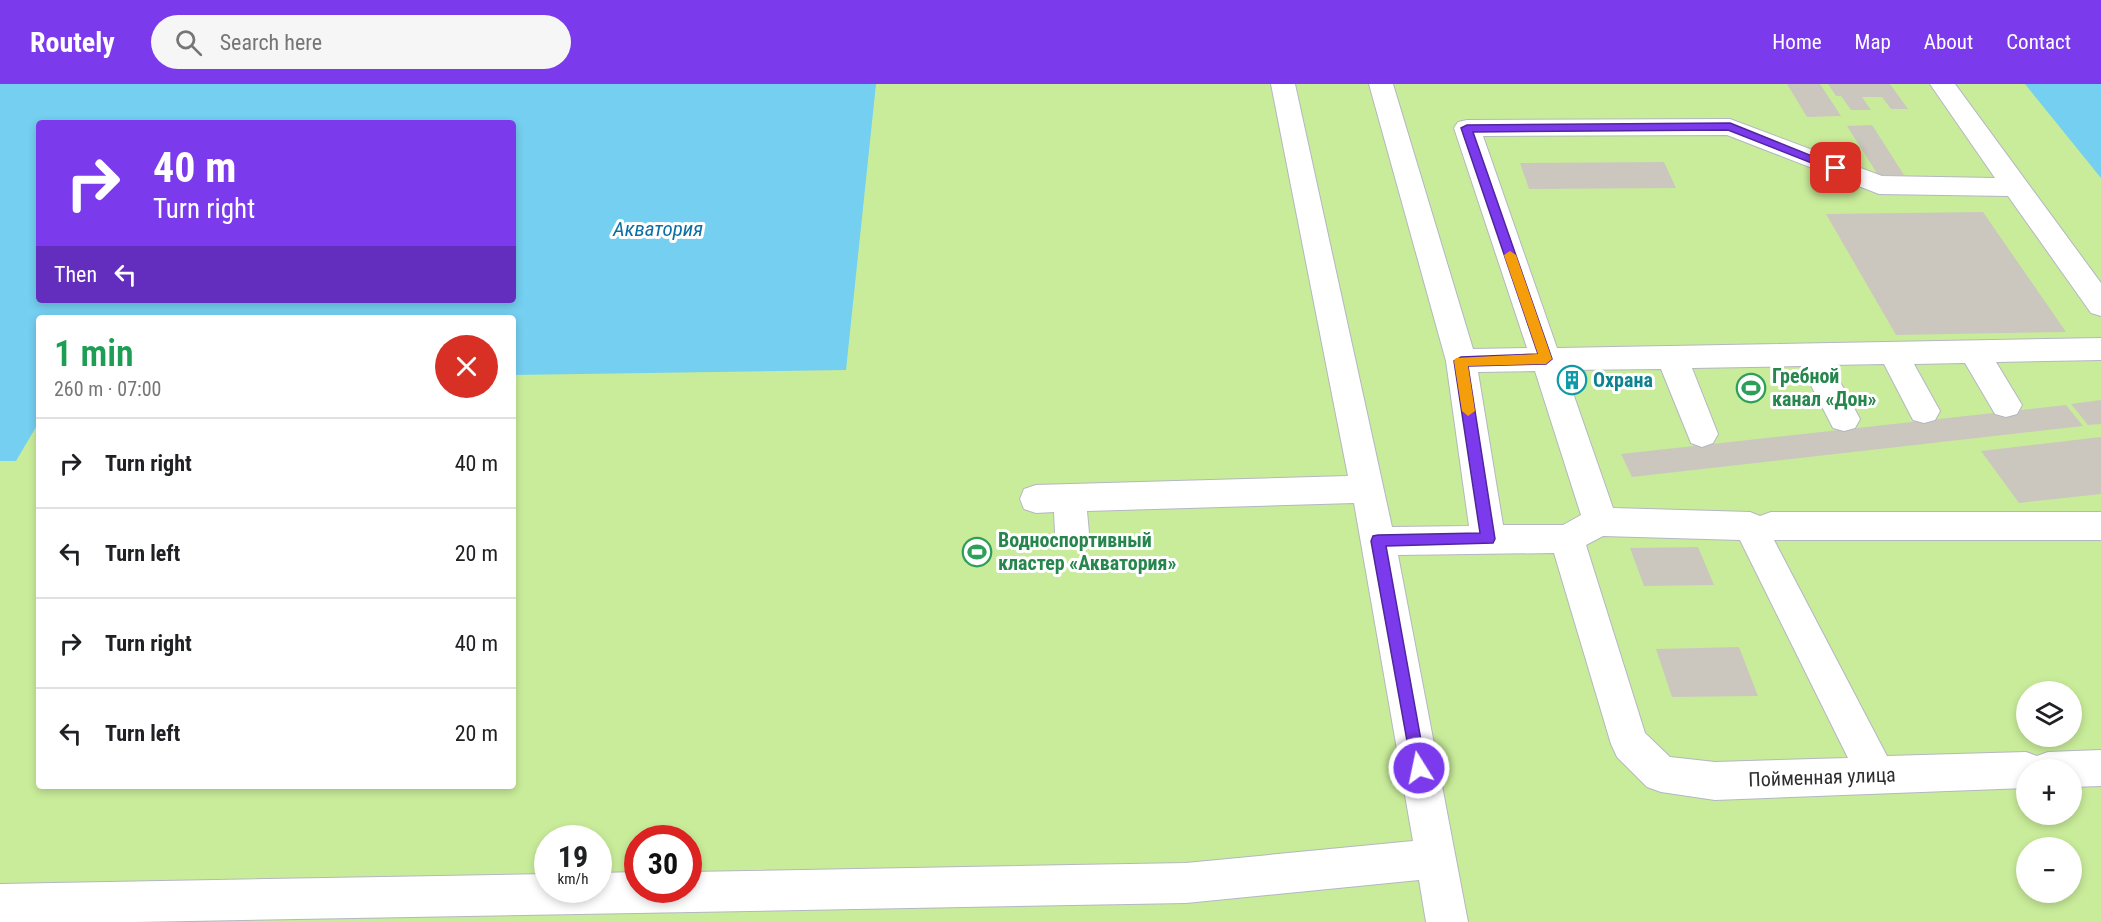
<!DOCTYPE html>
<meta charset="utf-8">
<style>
body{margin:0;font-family:"Roboto Condensed",sans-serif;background:#f6f6f6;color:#202124;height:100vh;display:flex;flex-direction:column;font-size:22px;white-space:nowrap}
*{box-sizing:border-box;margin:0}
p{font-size:20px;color:#757577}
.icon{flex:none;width:33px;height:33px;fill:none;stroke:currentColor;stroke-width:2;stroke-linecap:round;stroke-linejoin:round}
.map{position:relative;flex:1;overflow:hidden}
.side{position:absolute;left:36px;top:231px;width:480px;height:474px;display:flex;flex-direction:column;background:#fff;border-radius:6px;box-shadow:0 3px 9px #0003}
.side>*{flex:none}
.hud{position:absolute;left:36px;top:36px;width:480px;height:183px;border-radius:6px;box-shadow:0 3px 9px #0003;background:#7c3aed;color:#fff;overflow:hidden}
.controls{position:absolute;left:2016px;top:597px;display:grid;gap:12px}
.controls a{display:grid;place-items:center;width:66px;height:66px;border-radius:50%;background:#fff;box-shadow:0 3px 9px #0003;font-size:30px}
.speed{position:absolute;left:534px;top:741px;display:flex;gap:12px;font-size:30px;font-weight:700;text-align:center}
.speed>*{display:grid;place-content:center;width:78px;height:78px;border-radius:50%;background:#fff;box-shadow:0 3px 9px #0003;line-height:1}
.speed small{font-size:15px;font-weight:400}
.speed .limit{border:9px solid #d22;background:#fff;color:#111}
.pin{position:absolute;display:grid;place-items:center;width:51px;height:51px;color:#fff;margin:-26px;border-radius:12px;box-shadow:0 3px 9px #0006}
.me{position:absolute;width:66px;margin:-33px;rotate:350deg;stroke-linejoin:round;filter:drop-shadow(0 0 4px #0008)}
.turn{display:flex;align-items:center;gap:21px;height:126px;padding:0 18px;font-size:27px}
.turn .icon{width:78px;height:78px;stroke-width:2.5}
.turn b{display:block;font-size:42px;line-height:51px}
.then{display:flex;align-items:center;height:57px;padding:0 18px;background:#0003;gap:12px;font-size:22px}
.round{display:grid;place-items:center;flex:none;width:63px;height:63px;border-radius:32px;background:#f6f6f6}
.summary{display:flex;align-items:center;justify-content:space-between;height:102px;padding:0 18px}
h1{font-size:36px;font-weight:600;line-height:45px;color:#1e9e55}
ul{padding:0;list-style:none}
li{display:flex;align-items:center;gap:18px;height:90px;padding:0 18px;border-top:2px solid #e0e0e0}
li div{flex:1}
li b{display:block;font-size:22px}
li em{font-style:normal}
header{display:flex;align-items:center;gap:36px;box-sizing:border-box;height:84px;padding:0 30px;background:#7c3aed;color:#fff}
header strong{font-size:28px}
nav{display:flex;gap:33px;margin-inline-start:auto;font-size:21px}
.search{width:420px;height:54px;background:#f6f6f6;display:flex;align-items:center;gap:15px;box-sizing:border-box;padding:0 21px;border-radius:33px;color:#757577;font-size:22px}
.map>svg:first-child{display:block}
.pitch{fill:#c9ec9a;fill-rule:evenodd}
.water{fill:#75cff0;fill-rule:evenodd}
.building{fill:#cbc7bf}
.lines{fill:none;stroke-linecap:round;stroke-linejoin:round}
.minor-casing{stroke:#b4b7c1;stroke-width:2}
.minor{fill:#fff;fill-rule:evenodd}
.route{fill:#7c3aed;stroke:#51269a;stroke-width:1.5}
.slow{fill:#f59e0b}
.labels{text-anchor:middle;stroke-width:6;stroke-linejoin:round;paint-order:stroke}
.leisure-label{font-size:20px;font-weight:bold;fill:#27864d;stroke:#fff;text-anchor:start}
.culture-label{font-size:20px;font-weight:bold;fill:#0d838f;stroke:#fff;text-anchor:start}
.street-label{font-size:20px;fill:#2e2e2e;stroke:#fff}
.water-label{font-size:21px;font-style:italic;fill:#0d6fa3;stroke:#fff}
</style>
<header>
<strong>Routely</strong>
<div class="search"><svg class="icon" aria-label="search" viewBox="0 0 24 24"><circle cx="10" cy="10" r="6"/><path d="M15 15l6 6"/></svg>Search here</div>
<nav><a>Home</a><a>Map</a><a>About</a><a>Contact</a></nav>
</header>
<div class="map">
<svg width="2101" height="838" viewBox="0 0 2101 838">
<rect width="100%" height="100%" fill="#efe9e1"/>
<path class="pitch" d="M0 0H2101V838H0ZM39 39H513V216H39ZM39 234H513V702H39ZM2026 608H2072V652H2026ZM2026 686H2072V730H2026ZM548 754H598V806H548ZM638 754H688V806H638ZM2026 764H2072V808H2026Z"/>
<g class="water">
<path d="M0 0H876L846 286 513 291V234H39V338L16 377H0ZM39 39H513V216H39Z"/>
<polygon points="2025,0 2101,0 2101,94"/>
</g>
<g class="building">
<polygon points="1787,0 1820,0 1841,32 1807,33"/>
<polygon points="1828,0 1890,0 1908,25 1891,25 1882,13 1862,13 1871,26 1851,26 1841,12 1836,12"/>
<polygon points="1872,41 1904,91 1878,91 1847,42"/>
<polygon points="1664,78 1676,104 1529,105 1520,79"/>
<polygon points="1983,128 2066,248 1896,251 1826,130"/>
<polygon points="1577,291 1581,301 1567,302 1563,292"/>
<polygon points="2101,316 2101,340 2088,341 2071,320"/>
<polygon points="2066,321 2083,342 1632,393 1621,370"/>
<polygon points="2101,353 2101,410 2019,419 1981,367"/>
<polygon points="1698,463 1714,501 1644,502 1630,464"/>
<polygon points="1739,563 1758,612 1672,613 1656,565"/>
</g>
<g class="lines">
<g class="minor-casing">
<path id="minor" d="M1271 0H1295L1392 443 1469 442 1446 277 1369 0H1393L1473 265 1527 264 1454 44 1458 38 1467 36 1730 35 1882 92 1995 94 1930 0H1955L2101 199V232L2091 229 2008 112 1879 110 1727 51 1483 52 1557 264 2101 254V276L1996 278 2022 321 2017 330 2006 333 1995 330 1965 279 1914 280 1940 327 1935 336 1924 339 1913 336 1884 280 1831 281 1860 335 1855 344 1844 347 1833 344 1801 282 1692 284 1718 350 1713 359 1702 363 1691 359 1661 285 1565 286 1613 424 1750 428 1760 432 1771 428H2101V456H1774L1887 672 2026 668 2037 672 2048 668 2101 666V702L2072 703V686H2026V704L1715 716 1661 708 1647 703 1617 673 1611 660 1554 469 1398 471 1468 838H1426L1419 796 1186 819 135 838H0V800L548 790V806H598V789L638 788V806H688V788L1186 779 1413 757 1354 419 1087 427 1089 449 1084 459 1072 463 1060 459 1055 449 1054 428 1036 429 1024 425 1020 415 1024 405 1036 401 1348 392ZM1535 287 1581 431 1563 441H1503L1478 288ZM1603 452 1740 456 1848 674 1715 678 1670 673 1645 649 1586 461Z"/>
</g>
<use href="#minor" class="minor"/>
</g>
<polygon class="route" points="1730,39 1842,84 1840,87 1832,87 1728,46 1473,48 1552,275 1546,280 1468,282 1495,455 1493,459 1386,462 1426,684 1424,690 1419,692 1413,690 1371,457 1373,452 1378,451 1480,449 1454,277 1461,273 1538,270 1461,44 1467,41"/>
<polygon class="slow" points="1510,167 1516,171 1552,275 1546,280 1468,282 1475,327 1468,332 1462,327 1454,277 1456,274 1538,270 1504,171"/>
<defs>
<g id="building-ring" transform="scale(1.5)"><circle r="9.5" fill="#fff" stroke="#0f9aa8" stroke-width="1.5"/><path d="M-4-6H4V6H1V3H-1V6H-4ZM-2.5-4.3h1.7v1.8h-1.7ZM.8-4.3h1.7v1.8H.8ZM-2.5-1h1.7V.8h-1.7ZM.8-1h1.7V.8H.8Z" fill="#0f9aa8"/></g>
<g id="stadium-ring" transform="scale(1.5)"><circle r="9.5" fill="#fff" stroke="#2e9e5b" stroke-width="1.5"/><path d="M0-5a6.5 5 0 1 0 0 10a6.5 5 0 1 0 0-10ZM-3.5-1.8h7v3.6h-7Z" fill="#2e9e5b"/></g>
</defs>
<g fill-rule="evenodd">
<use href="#building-ring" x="1572" y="296"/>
<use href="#stadium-ring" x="1751" y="304"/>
<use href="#stadium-ring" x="977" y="468"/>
</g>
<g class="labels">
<g class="leisure-label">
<text x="1772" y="299">Гребной<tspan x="1772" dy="23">канал «Дон»</tspan></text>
<text x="998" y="463">Водноспортивный<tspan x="998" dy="23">кластер «Акватория»</tspan></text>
</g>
<g class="culture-label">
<text x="1593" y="303">Охрана</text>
</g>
<g class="street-label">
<text transform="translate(1822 693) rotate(-2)" y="7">Пойменная улица</text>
</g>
<g class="water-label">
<text x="658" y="152">Акватория</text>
</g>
</g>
</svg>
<div class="controls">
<a><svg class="icon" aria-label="layers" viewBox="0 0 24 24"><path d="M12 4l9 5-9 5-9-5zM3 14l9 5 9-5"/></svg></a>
<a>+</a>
<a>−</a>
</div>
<div class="speed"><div>19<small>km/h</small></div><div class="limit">30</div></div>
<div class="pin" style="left:1836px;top:84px;background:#d93025"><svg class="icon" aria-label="arrive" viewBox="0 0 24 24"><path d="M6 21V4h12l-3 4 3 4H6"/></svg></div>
<svg class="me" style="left:1419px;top:684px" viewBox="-20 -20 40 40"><circle r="17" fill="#7c3aed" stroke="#fff" stroke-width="3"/><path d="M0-11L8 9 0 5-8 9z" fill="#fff"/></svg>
<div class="hud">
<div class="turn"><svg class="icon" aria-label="right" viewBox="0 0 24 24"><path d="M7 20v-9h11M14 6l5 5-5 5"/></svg><div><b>40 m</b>Turn right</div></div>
<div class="then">Then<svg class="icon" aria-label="left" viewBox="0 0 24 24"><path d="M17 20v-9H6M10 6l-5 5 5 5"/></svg></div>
</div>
<section class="side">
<div class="summary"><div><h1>1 min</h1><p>260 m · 07:00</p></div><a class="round" style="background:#d93025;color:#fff"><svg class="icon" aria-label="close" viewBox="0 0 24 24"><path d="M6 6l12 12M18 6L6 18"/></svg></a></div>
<ul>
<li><svg class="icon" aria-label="right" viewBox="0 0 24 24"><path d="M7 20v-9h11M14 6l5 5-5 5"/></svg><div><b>Turn right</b></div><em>40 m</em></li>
<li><svg class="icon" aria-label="left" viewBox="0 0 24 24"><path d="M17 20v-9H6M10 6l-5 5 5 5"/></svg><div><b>Turn left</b></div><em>20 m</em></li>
<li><svg class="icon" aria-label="right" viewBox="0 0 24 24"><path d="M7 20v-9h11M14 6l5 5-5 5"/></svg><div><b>Turn right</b></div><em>40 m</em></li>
<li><svg class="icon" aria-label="left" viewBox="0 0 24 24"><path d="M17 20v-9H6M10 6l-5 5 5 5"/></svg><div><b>Turn left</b></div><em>20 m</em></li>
</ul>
</section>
</div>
